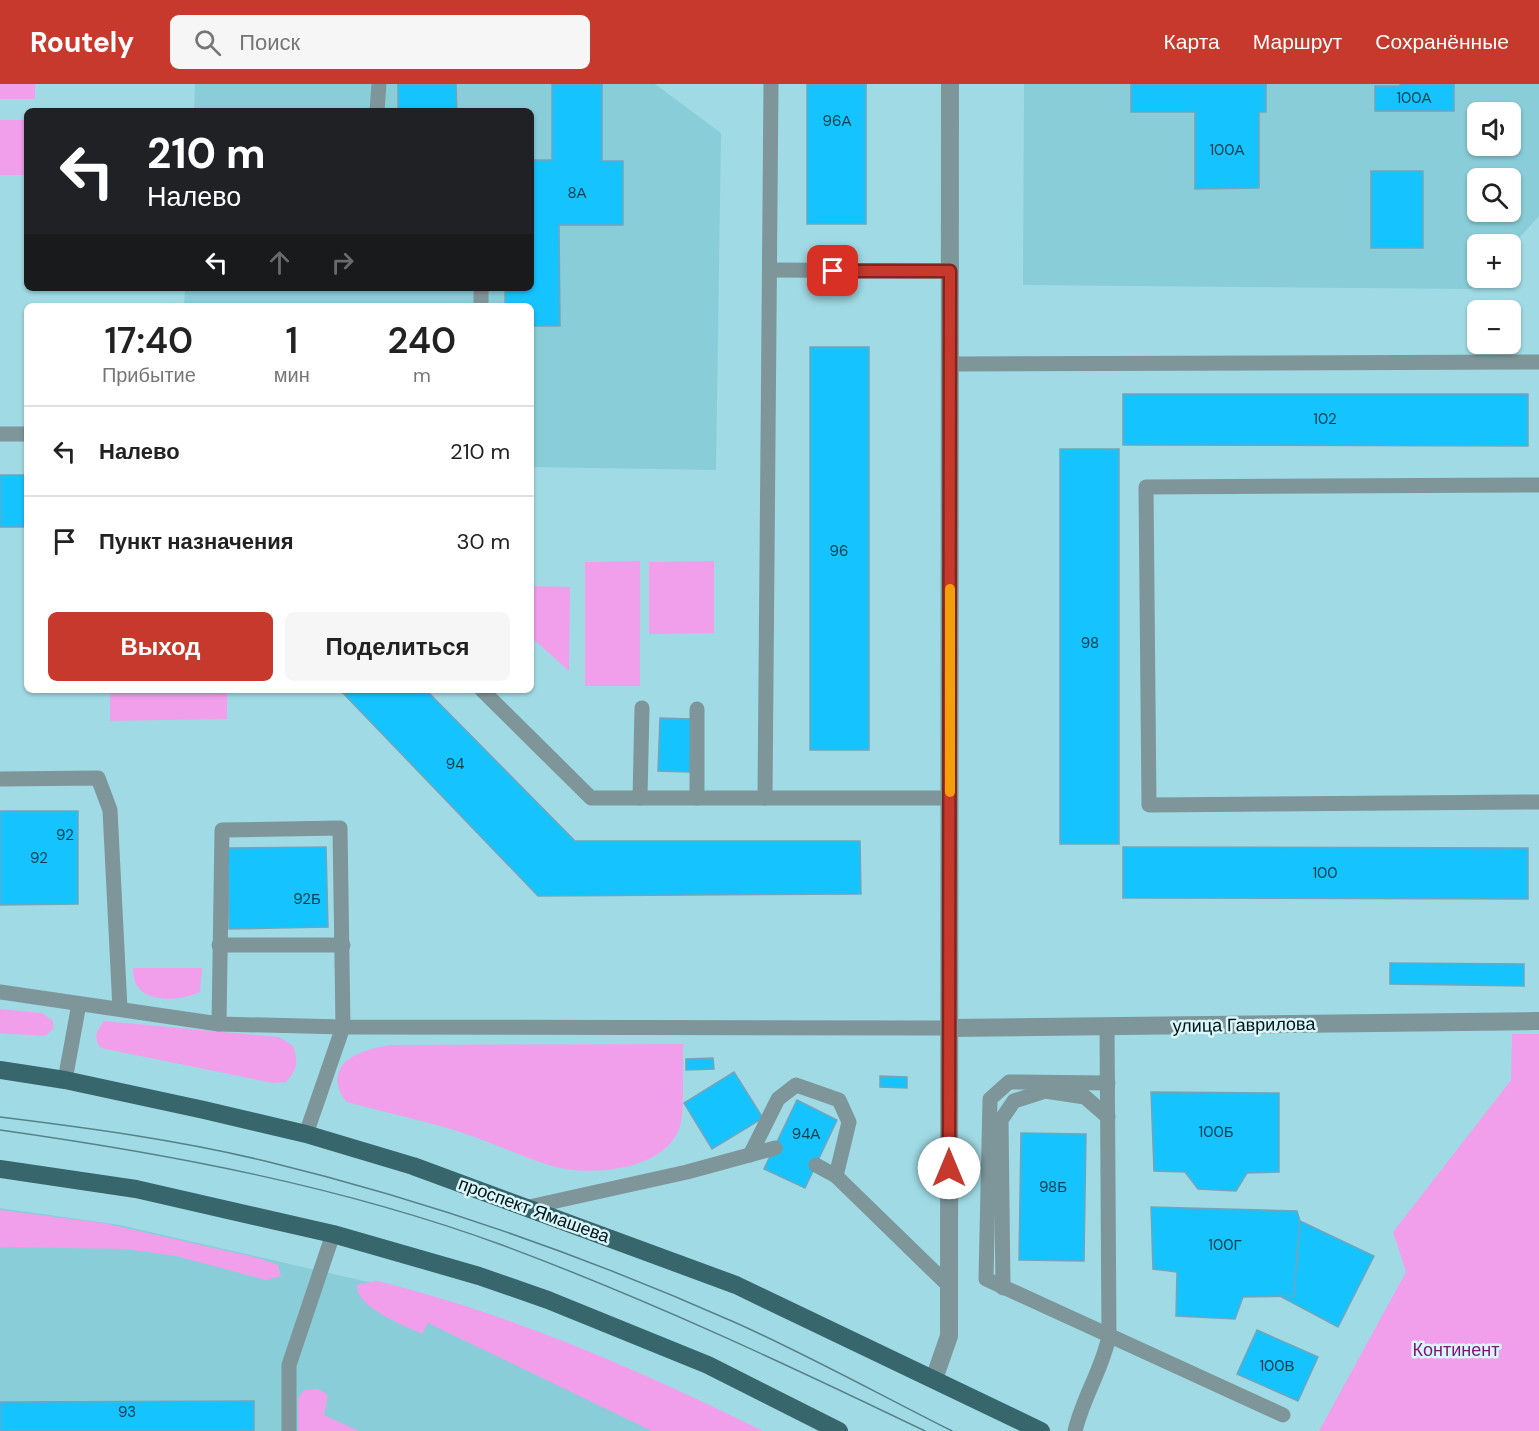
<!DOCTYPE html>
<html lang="ru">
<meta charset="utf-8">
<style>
body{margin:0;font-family:"DM Sans",sans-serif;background:#f6f6f6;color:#222;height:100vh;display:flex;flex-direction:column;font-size:22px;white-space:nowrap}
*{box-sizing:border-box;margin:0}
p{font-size:20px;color:#767676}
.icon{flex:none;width:33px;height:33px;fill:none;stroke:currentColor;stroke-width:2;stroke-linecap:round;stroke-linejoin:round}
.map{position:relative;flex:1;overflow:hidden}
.side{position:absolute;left:24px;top:219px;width:510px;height:390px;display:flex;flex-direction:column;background:#fff;border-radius:9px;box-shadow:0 2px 4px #0004}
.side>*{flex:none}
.guide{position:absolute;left:24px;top:24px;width:510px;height:183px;border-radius:9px;box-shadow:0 2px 4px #0004;background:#202124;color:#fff;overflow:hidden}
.buttons{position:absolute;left:1467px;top:18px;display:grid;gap:12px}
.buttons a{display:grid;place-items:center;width:54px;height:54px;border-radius:9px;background:#fff;box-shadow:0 2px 4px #0004;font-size:30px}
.pin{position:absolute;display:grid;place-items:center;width:51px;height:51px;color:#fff;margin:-26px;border-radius:12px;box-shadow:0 3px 9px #0006}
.me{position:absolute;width:66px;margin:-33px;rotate:0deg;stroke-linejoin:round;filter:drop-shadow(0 0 4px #0008)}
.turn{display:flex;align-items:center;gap:21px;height:126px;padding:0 24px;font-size:27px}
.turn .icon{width:78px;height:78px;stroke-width:2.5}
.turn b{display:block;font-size:42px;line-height:51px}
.lanes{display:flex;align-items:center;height:57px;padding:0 24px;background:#0003;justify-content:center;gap:30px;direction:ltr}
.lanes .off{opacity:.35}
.eta{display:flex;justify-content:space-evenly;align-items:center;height:102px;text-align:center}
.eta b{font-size:36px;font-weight:600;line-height:42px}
.cta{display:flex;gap:12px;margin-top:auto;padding:12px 24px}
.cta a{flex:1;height:69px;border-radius:9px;background:#c6392c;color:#fff;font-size:24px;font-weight:600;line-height:69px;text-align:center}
.cta a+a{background:#f6f6f6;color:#222}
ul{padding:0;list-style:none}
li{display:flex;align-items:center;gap:18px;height:90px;padding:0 24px;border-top:2px solid #e0e0e0}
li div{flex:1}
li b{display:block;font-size:22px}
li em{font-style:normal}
header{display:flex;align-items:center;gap:36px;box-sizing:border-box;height:84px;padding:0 30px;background:#c6392c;color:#fff}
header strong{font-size:28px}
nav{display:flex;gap:33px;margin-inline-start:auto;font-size:21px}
.search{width:420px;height:54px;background:#f6f6f6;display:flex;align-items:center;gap:15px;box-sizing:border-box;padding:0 21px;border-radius:9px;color:#767676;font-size:22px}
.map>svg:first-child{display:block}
.built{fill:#89cdd9;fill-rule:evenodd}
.green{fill:#f19feb}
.building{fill:#15c3fe;stroke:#74a4bb;stroke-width:1.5}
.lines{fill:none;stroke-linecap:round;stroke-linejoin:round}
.service{stroke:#7e969a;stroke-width:15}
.minor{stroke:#7e969a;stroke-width:18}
.primary{stroke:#37666d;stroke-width:18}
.tram{stroke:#578188;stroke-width:1.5}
.route-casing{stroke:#81251d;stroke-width:15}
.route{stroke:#c6392c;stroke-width:10}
.slow{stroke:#f59e0b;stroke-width:10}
.labels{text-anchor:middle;stroke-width:5;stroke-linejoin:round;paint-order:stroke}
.number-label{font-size:15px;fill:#054051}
.street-label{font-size:18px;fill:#001417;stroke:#d9f6fb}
.park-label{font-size:18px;fill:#7e137b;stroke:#d9f6fb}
</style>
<header>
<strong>Routely</strong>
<div class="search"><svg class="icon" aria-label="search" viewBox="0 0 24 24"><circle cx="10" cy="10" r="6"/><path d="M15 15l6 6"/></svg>Поиск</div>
<nav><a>Карта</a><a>Маршрут</a><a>Сохранённые</a></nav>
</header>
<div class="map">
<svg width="1539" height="1347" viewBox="0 0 1539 1347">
<rect width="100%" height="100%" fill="#a0dbe5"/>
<g class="built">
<polygon points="195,0 655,0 721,49 716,386 531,383 531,222 184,222 185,204 531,204 531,27 194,27"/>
<path d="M1024 0H1539V132L1511 163 1478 160V194H1481L1471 205 1023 201ZM1478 28H1510V62H1478ZM1478 94H1510V128H1478Z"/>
<polygon points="0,1124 120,1141 377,1200 760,1347 0,1347"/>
</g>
<g class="green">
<rect x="0" y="0" width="35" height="15"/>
<rect x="0" y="36" width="27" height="55"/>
<polygon points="640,477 640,602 585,602 585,478"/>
<polygon points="714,477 714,549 649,550 649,478"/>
<polygon points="531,502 570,503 569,587 531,553"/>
<polygon points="110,606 227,606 227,635 110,637"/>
<path d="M133 884H202L200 908C183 916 150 920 137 902 134 897 133 890 133 884Z"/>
<polygon points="0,925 42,929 53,937 53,945 45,952 0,949"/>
<path d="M104 937 279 953 293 962C299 978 297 986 286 998L273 999 101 964C92 953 97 947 104 937Z"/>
<polygon points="1512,950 1539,950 1539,1347 1319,1347 1406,1188 1393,1148 1511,996"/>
<path d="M683 960C682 979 685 1027 680 1042 667 1087 589 1093 552 1082 523 1073 495 1060 466 1050 427 1037 387 1029 347 1018 342 1013 340 1008 338 1002 332 972 371 964 392 961Z"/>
<polygon points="0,1126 103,1139 258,1174 278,1181 281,1192 266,1196 176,1172 126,1165 0,1163"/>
<path d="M377 1197C512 1230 639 1286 763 1347H652L428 1239 422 1250C405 1242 355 1223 357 1201Z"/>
<polygon points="318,1305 328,1311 324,1331 359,1347 298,1347 298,1314 304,1306"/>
</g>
<g class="building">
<polygon points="398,0 456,0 457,27 398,27"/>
<polygon points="552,0 602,0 602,77 623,77 623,141 559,141 560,242 531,242 531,222 505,222 505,204 531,204 531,76 552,76"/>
<rect x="807" y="0" width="59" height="140"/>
<polygon points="1131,0 1266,0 1266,28 1259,28 1259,104 1195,105 1195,28 1131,28"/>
<polygon points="1400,0 1454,0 1454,27 1375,27 1375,2 1400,2"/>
<rect x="1371" y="87" width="52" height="77"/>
<rect x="810" y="263" width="59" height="403"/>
<polygon points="1123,310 1528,310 1528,362 1123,361"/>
<rect x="1060" y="365" width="59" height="395"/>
<rect x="0" y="391" width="27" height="52"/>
<polygon points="340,606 426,606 575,757 860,757 861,810 538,812"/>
<polygon points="660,634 692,635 690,688 658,687"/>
<polygon points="0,727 78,727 78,820 0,821"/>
<polygon points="326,763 328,843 229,845 228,764"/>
<polygon points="1123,763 1528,764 1528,815 1123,814"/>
<polygon points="1390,879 1524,880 1524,902 1390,900"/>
<polygon points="713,974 714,985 686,986 686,975"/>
<polygon points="734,988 763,1034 712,1065 684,1019"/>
<polygon points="880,992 907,993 907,1004 880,1003"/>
<polygon points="1151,1008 1279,1009 1279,1088 1247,1089 1236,1107 1198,1105 1185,1088 1154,1087"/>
<polygon points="797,1016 837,1036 805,1104 764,1085"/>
<polygon points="1021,1049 1086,1050 1084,1177 1019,1176"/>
<polygon points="1151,1123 1297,1127 1300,1137 1294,1212 1243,1213 1235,1235 1176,1232 1177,1188 1153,1185"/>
<polygon points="1300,1137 1374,1172 1338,1243 1278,1211 1294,1212"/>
<polygon points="1257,1246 1318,1273 1298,1317 1237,1290"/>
<polygon points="254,1317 254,1347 0,1347 0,1318"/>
</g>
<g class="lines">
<g class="service">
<polyline points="377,27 379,0"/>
<polyline points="770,186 950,187"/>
<polyline points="481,204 481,222"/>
<polyline points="950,280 1539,278"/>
<polyline points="0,350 27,350"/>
<polyline points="1539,401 1146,403 1149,721 1539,718"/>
<polyline points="482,606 591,714 950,714"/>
<polyline points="697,625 697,714"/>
<polyline points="0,695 98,694 110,726 120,925"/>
<polyline points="640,714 642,624"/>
<polyline points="765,714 771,0"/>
<polyline points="219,861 343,861"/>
<polyline points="0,908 219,940 343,943 950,944"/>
<polyline points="219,940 222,746 340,744 343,943 306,1050"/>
<polyline points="65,996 79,920"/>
<polyline points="1108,999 1009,998 990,1015 986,1195 1283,1331"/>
<polyline points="750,1071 778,1015 796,1001 839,1016 849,1038 836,1092"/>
<polyline points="816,1081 836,1092 949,1202"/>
<polyline points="529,1123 687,1088 775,1064"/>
<polyline points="1003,1204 1001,1036 1014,1017 1045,1007 1085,1013 1108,1033"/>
<polyline points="289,1347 289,1281 333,1150"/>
<path d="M1075 1347C1083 1313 1102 1286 1109 1252L1107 943"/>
</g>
<g class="minor">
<polyline points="950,944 1539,937"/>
<polyline points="934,1295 949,1252 950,0"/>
</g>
<g class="primary">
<polyline points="0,986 65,996 204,1026 306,1050 413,1082 736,1201 1041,1347"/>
<polyline points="0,1085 136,1105 333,1150 479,1192 548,1216 708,1281 839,1347"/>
</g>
<g class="tram">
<path d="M0 1033C89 1044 178 1056 265 1077 426 1116 583 1171 734 1238 808 1271 880 1311 952 1347"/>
<path d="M0 1046C170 1070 341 1102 502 1161 647 1215 786 1280 925 1347"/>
</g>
</g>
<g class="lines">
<g class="route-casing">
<polyline id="route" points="833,187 950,187 949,1084"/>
</g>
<use href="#route" class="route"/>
<polyline class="slow" points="950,708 950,505"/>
</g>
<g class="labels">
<g class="number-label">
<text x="1414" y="19">100А</text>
<text x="837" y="42">96А</text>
<text x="1227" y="71">100А</text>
<text x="577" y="114">8А</text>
<text x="1325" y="340">102</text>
<text x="839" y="472">96</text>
<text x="1090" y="564">98</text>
<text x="455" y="685">94</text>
<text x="65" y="756">92</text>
<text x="39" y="779">92</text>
<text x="1325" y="794">100</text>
<text x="307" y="820">92Б</text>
<text x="1216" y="1053">100Б</text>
<text x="806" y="1055">94А</text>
<text x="1053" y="1108">98Б</text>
<text x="1225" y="1166">100Г</text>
<text x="1277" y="1287">100В</text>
<text x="127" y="1333">93</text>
</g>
<g class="street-label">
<text transform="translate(1244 941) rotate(-1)" y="6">улица Гаврилова</text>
<text transform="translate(534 1126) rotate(20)" y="6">проспект Ямашева</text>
</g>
<g class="park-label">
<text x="1456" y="1272">Континент</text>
</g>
</g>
</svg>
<div class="buttons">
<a><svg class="icon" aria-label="sound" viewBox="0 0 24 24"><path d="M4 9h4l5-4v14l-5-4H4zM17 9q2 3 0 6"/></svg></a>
<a><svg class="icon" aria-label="search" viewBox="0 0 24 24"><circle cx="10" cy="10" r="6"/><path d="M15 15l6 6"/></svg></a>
<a>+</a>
<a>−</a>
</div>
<div class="pin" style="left:833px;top:187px;background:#d93025"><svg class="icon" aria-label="arrive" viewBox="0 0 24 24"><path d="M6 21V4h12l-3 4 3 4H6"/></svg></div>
<svg class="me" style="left:949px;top:1084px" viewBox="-20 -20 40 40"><circle r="19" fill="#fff"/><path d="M0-13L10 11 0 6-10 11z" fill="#c6392c"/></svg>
<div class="guide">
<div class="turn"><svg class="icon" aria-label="left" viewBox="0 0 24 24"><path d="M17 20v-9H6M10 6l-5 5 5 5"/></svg><div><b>210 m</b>Налево</div></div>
<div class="lanes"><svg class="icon" aria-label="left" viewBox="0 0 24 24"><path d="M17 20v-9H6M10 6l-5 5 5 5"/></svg><svg class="icon off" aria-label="ahead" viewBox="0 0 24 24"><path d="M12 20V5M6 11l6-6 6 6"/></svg><svg class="icon off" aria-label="right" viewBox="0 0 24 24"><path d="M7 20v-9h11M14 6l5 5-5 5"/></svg></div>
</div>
<section class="side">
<div class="eta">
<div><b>17:40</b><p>Прибытие</p></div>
<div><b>1</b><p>мин</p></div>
<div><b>240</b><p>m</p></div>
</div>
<ul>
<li><svg class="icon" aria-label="left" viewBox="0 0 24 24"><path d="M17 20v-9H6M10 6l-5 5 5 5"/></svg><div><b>Налево</b></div><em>210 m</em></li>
<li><svg class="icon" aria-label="arrive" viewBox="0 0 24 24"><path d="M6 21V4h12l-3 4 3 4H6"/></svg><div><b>Пункт назначения</b></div><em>30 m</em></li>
</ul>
<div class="cta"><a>Выход</a><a>Поделиться</a></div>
</section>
</div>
